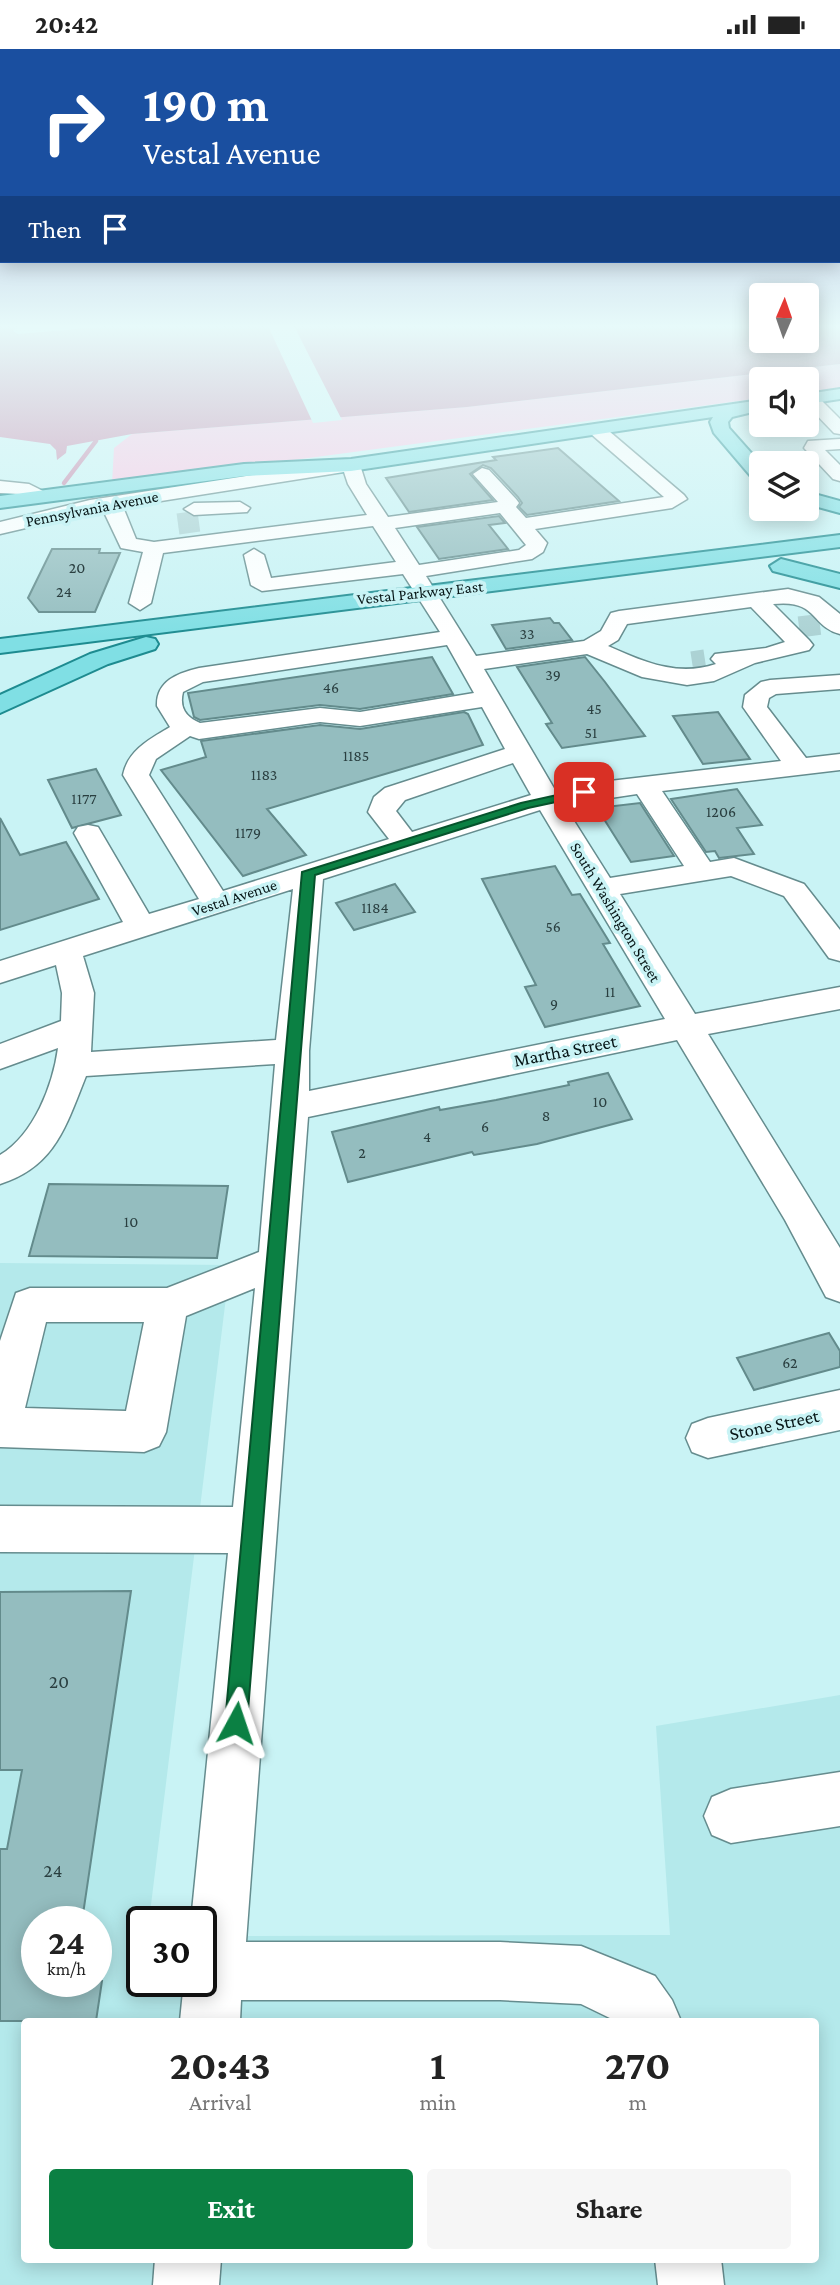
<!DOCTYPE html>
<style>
body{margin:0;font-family:"Crimson Pro",serif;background:#f6f6f6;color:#222;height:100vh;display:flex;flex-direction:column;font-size:26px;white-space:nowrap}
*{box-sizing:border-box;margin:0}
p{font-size:23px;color:#767676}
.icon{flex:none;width:38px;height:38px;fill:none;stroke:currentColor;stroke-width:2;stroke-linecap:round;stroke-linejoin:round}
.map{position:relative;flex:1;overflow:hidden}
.side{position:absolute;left:21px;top:1969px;width:798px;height:245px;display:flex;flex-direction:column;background:#fff;border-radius:7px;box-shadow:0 4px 18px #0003}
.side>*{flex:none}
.guide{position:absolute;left:0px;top:0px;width:840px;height:214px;box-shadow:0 4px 18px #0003;background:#1a4fa0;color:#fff;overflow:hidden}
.needle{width:46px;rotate:2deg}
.fabs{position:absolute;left:749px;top:234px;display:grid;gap:14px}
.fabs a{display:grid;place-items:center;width:70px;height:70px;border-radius:7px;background:#fff;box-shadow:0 4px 18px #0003;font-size:35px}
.speed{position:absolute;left:21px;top:1857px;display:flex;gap:14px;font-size:35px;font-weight:700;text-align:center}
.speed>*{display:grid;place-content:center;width:91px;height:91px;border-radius:50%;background:#fff;box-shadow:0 4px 18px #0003;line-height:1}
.speed small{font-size:18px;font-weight:400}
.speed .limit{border:4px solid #111;border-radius:10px;background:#fff;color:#111}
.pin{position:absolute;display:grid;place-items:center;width:60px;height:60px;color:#fff;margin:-30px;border-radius:14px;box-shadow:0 4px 10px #0006}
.me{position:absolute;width:77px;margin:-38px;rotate:5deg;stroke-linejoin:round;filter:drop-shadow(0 0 5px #0008)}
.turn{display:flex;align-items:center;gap:24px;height:147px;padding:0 28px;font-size:32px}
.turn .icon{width:91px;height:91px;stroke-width:2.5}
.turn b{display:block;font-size:49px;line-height:60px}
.then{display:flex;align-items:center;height:66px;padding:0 28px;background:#0003;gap:14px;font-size:26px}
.eta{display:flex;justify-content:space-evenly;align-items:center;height:119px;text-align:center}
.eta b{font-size:42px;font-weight:700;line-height:49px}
.action{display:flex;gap:14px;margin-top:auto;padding:14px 28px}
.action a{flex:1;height:80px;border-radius:7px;background:#0b8043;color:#fff;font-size:28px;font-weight:700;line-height:80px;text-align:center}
.action a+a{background:#f6f6f6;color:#222}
.status{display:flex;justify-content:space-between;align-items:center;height:49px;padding:0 35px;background:#fff;direction:ltr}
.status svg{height:19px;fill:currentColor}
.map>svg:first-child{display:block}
.built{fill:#b4e9eb;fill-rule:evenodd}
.green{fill:#fbc7e4}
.water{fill:#c78aad}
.pier{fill:#c9f3f5}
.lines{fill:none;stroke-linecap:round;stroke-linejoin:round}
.stream{stroke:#c78aad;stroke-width:4.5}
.building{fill:#94bdbf;stroke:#638b8c;stroke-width:2}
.minor-tunnel{stroke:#acd2d4;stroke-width:21;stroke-dasharray:21 10;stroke-linecap:butt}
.minor-casing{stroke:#658c8e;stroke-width:3}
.major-casing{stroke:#1e8b90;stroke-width:4}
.minor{fill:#fff;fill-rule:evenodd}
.major{fill:#80dfe4;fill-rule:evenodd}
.route{fill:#0b8043;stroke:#07532c;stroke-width:2}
.labels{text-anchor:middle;stroke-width:7;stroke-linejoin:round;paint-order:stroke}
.far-street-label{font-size:16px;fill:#061516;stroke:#c9f3f5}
.number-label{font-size:16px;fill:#2a3f40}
.street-label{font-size:19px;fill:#061516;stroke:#c9f3f5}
.near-number-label{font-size:19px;fill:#2a3f40}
</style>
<div class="status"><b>20:42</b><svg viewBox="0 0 49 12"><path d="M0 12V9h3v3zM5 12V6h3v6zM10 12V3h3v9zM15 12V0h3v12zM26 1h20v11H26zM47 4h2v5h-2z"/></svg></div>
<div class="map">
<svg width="840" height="2236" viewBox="0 0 840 2236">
<rect width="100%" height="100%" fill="#c9f3f5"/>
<path class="built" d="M0 1214 230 1216 149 1872H142V1932H201V1887L670 1886 656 1677 840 1646V2236H0ZM37 1872H96V1932H37ZM24 1972H816V2210H24Z"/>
<polygon class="green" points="840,315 840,339 807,344 807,331 761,331 761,349 112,435 114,399 132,385 467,358"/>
<polygon class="water" points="0,277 19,277 13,282 18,285 112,277 761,277 761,292 807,292 807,277 840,277 840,315 467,358 132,385 67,397 66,404 57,411 56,401 50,395 0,388"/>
<polygon class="pier" points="268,277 294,277 342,371 313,374"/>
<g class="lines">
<polyline class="stream" points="64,434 96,392 94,378"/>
</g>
<g class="building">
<polygon points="558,399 619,452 527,466 519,458 522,454 518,448 491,419 483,416 470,425 493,451 409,463 386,429 496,411 493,408"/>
<polygon points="499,467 505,474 489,476 508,500 439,510 417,478"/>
<polygon points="52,500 100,500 99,504 120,504 95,563 39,563 28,549"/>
<polygon points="550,569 554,574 559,574 572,591 506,600 492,576"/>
<polygon points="432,608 453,645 360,660 320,656 200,671 194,668 188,644"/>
<polygon points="585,608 605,633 645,687 562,699 546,675 552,674 517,618"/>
<polygon points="464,663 468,665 483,696 267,760 306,806 243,827 161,721 206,708 201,692 320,676 360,680"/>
<polygon points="718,663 750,710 703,715 673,667"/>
<polygon points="96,720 121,766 72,779 48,731"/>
<polygon points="737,740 762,776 737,779 754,805 719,809 715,802 706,803 671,750"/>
<polygon points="640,754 674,807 631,813 597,759"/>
<polygon points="0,769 20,806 66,793 99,850 0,881"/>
<polygon points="555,817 572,846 580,845 610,894 603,895 640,957 545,978 525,938 536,936 482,830"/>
<polygon points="395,835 415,863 354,881 336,854"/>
<polygon points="608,1024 632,1070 537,1095 474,1106 472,1103 348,1133 332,1083 439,1058 440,1061 496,1051 569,1036 568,1033"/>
<polygon points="49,1135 228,1137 217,1209 29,1207"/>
<polygon points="829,1284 840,1302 840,1318 754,1341 737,1309"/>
<polygon points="131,1542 82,1872 37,1872 37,1932 102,1932 96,1972 0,1972 0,1800 7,1800 22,1721 0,1721 0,1543"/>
</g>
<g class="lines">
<g class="minor-tunnel">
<polyline points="178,475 200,472"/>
<polyline points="799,578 823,575"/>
<polyline points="692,613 705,611"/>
</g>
<g class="minor-casing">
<g id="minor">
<polygon points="807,345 815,345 840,370 840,385 834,384 807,356"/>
<path d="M597 376 603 377 684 446 687 450 672 459 535 480 547 494 543 503 532 510 426 527 476 607 584 592 601 582 611 564 619 562 788 540 819 548 840 565V585C810 577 818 550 773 555L809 591 813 596 809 601 755 614 714 632 687 636 642 628 587 605 484 620 555 741 584 735 781 712 743 658 745 646 761 633 770 631 840 626V640L776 645 769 649 767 658 806 709 840 705V721L662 742 710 813 734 809 804 835 840 881V912L829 909 784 847 731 827 620 845 695 965 840 938V960L708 985 840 1199V1253L826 1248 785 1171 677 991 308 1068 246 1893H500L581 1897 655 1927 672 1951 681 1972H616L581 1955 500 1951H241L240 1972H180L184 1932H201V1872H191L228 1504 0 1503V1457L233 1458 255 1239 186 1267 166 1383 159 1397 144 1403 0 1398V1292L16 1244 30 1239H167L259 1203 275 1015 86 1027C66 1077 55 1118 0 1135V1106C34 1086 53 1036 58 999L0 1020V995L61 972 62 944 56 916 0 934V912L123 873 74 784 78 778 88 776 98 778 149 865 199 850 123 726C128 701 150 690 170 678L157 657C156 632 178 624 199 619L440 583 403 525 262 542 251 536 244 506 254 500 264 506 271 529 396 513 373 477 163 504 151 554 140 561 129 554 143 503 121 499 103 461 0 485V473L90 451 351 411 360 416 366 435 388 468 498 453 473 425 482 419 489 421 516 450 519 454 516 458 526 469 664 448 591 385 588 381 591 377ZM344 423 348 435 367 466 154 493 136 490 123 458ZM500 464 526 496 519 501 419 516 395 479ZM751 558 785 593 766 599 715 605 711 610 716 615C677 628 644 613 608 597L618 591 627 575ZM447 596 474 644 360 663 320 659 200 674C186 668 179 659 183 643L203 633ZM482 658 505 700 385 739 374 748 368 763 389 790 223 842 149 726 156 710 190 687 199 690 320 673 360 677ZM513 714 531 746 412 783 396 762 405 751ZM637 745 684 817 610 829 564 756ZM540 761 665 970 309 1042V1002L323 830ZM293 840 276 991 91 1003 94 944 83 907ZM46 1273H144L126 1362 25 1359Z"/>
<polygon points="840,390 840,400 825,401 840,416 840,432 833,430 804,399 808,392"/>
<polygon points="0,432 29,435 53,447 43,453 19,445 0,444"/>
<polygon points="240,453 250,459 247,463 194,466 184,460 194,454"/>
<polygon points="840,1341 840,1381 708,1409 692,1403 686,1389 692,1375 708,1369"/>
<polygon points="840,1723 840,1777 731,1794 712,1786 704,1767 712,1748 731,1740"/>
<polygon points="155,2210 221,2210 219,2236 153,2236"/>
<polygon points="655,2210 721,2210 724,2236 658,2236"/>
</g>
</g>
<g class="major-casing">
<g id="major">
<polygon points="840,340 840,350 807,355 807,345"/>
<polygon points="761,351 761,361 732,368 728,373 729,379 761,415 761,433 754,431 714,384 710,373 713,368 351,422 244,427 0,459 0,447 244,415 351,410"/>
<polygon points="807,443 840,452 840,464 807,455"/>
<polygon points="840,486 840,498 0,604 0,590"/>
<polygon points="781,510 840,525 840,539 773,522 770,517"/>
<polygon points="146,588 155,590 158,595 155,600 108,615 0,664 0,646 90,605"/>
</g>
</g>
<use href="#minor" class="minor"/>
<use href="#major" class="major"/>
</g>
<linearGradient id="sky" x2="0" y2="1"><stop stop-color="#9ba3d0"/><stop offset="0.47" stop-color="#e7fafa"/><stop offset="1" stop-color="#e7fafa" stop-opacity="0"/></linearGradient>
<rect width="840" height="590" fill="url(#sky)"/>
<polygon class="route" points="584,740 590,743 588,746 528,759 315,826 247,1674 244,1682 236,1685 228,1682 225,1674 302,823 521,754"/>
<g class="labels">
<g class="far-street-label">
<text transform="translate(92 459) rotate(-11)" y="6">Pennsylvania Avenue</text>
<text transform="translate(420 543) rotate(-6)" y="6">Vestal Parkway East</text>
<text transform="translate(234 848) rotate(-18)" y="6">Vestal Avenue</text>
<text transform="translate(616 863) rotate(59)" y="6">South Washington Street</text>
</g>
<g class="number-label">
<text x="77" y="524">20</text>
<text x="64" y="548">24</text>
<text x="527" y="590">33</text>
<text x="553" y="631">39</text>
<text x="331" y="644">46</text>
<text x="594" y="665">45</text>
<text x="591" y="689">51</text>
<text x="356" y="712">1185</text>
<text x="264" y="731">1183</text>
<text x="84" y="755">1177</text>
<text x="721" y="768">1206</text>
<text x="248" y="789">1179</text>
<text x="375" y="864">1184</text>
<text x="553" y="883">56</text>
<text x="610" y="948">11</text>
<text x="554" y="960">9</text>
<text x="600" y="1058">10</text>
<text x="546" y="1072">8</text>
<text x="485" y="1083">6</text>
<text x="427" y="1093">4</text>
<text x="362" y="1109">2</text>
<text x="131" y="1178">10</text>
<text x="790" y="1319">62</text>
</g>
<g class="street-label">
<text transform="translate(565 1001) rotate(-11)" y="7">Martha Street</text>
<text transform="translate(774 1375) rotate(-12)" y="7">Stone Street</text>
</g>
<g class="near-number-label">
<text x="59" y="1639">20</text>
<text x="53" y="1828">24</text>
</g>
</g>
</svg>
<div class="fabs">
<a><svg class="needle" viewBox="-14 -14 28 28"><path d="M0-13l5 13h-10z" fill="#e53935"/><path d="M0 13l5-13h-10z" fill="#767676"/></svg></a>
<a><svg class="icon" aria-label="sound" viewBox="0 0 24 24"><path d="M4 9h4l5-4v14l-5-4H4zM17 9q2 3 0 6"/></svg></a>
<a><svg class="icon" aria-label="layers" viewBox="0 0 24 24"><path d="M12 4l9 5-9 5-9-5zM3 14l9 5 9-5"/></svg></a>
</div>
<div class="speed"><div>24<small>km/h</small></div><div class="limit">30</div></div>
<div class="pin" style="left:584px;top:743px;background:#d93025"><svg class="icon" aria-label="arrive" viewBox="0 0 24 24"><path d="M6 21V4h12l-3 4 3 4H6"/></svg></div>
<svg class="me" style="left:236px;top:1674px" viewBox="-20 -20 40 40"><path d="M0-17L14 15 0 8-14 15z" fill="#0b8043" stroke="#fff" stroke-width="4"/></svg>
<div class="guide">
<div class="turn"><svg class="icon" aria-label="right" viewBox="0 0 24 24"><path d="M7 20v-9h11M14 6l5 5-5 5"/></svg><div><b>190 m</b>Vestal Avenue</div></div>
<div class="then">Then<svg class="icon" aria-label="arrive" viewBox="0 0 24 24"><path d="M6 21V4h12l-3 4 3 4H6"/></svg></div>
</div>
<section class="side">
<div class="eta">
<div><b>20:43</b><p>Arrival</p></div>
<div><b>1</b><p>min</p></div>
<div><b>270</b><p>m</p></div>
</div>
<div class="action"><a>Exit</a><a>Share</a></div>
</section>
</div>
